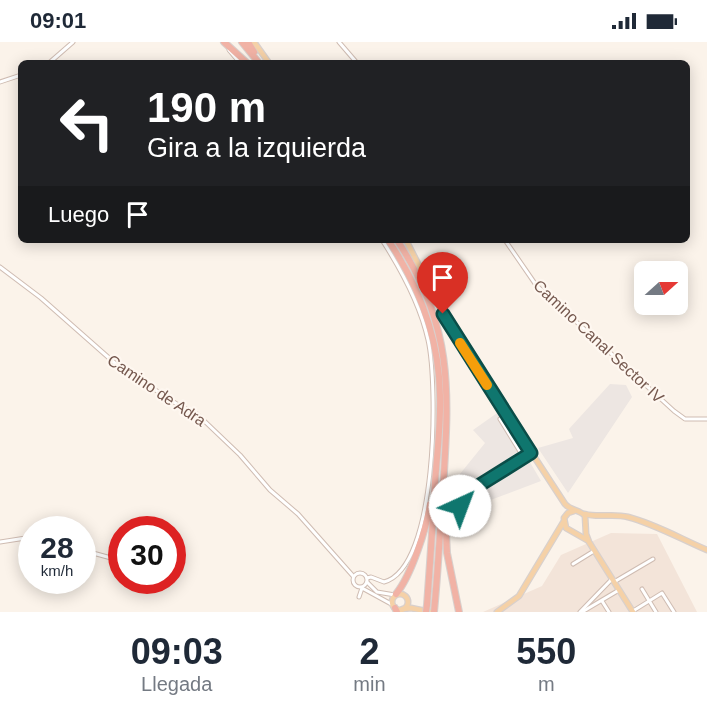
<!DOCTYPE html>
<html lang="es">
<style>
body{margin:0;font-family:Helvetica,sans-serif;background:#f6f6f7;color:#1f2937;height:100vh;display:flex;flex-direction:column;font-size:22px;white-space:nowrap}
*{box-sizing:border-box;margin:0}
p{font-size:20px;color:#747a83}
.icon{flex:none;width:33px;height:33px;fill:none;stroke:currentColor;stroke-width:2;stroke-linecap:round;stroke-linejoin:round}
.map{position:relative;height:570px;overflow:hidden}
.details{display:flex;flex-direction:column;background:#fff;flex:1}
.details>*{flex:none}
.hud{position:absolute;left:18px;top:18px;width:672px;height:183px;border-radius:9px;box-shadow:0 3px 15px #0003;background:#202124;color:#fff;overflow:hidden}
.needle{width:39px;rotate:69deg}
.fabs{position:absolute;left:634px;top:219px;display:grid;gap:12px}
.fabs a{display:grid;place-items:center;width:54px;height:54px;border-radius:9px;background:#fff;box-shadow:0 3px 15px #0003;font-size:30px}
.speed{position:absolute;left:18px;top:474px;display:flex;gap:12px;font-size:30px;font-weight:700;text-align:center}
.speed>*{display:grid;place-content:center;width:78px;height:78px;border-radius:50%;background:#fff;box-shadow:0 3px 15px #0003;line-height:1}
.speed small{font-size:15px;font-weight:400}
.speed .limit{border:9px solid #d22;background:#fff;color:#111}
.pin{position:absolute;display:grid;place-items:center;width:51px;height:51px;color:#fff;margin:-62px -26px;border-radius:50% 50% 50% 0;rotate:-45deg;box-shadow:0 0 6px #0007}
.pin .icon{rotate:45deg}
.me{position:absolute;width:66px;margin:-33px;rotate:43deg;stroke-linejoin:round;filter:drop-shadow(0 0 4px #0008)}
.turn{display:flex;align-items:center;gap:21px;height:126px;padding:0 30px;font-size:27px}
.turn .icon{width:78px;height:78px;stroke-width:2.5}
.turn b{display:block;font-size:42px;line-height:51px}
.then{display:flex;align-items:center;height:57px;padding:0 30px;background:#0003;gap:12px;font-size:22px}
.eta{display:flex;justify-content:space-evenly;align-items:center;height:102px;text-align:center}
.eta b{font-size:36px;font-weight:600;line-height:42px}
.status{display:flex;justify-content:space-between;align-items:center;height:42px;padding:0 30px;background:#fff;direction:ltr}
.status svg{height:16px;fill:currentColor}
.map>svg:first-child{display:block}
.residential{fill:#f3e4d9}
.industrial{fill:#ede6e2}
.lines{fill:none;stroke-linecap:round;stroke-linejoin:round}
.minor-casing{stroke:#cfbcb2;stroke-width:5}
.major-casing{stroke:#d8d0cd;stroke-width:7}
.highway-casing{stroke:#d8d0cd;stroke-width:8}
.minor{stroke:#fff;stroke-width:3}
.major{stroke:#f5d1a7;stroke-width:4.5}
.highway{stroke:#f1b2a5;stroke-width:6}
.highway-bridge-casing{stroke:#d8d0cd;stroke-width:8;stroke-linecap:butt}
.highway-bridge{stroke:#f1b2a5;stroke-width:6}
.route-casing{stroke:#0a4d48;stroke-width:15}
.route{stroke:#0f766e;stroke-width:10}
.slow{stroke:#f59e0b;stroke-width:10}
.labels{text-anchor:middle;stroke-width:4.5;stroke-linejoin:round;paint-order:stroke}
.street-label{font-size:16px;fill:#75584e;stroke:#fef7f0}
</style>
<div class="status"><b>09:01</b><svg viewBox="0 0 49 12"><path d="M0 12V9h3v3zM5 12V6h3v6zM10 12V3h3v9zM15 12V0h3v12zM26 1h20v11H26zM47 4h2v5h-2z"/></svg></div>
<div class="map">
<svg width="707" height="570" viewBox="0 0 707 570">
<rect width="100%" height="100%" fill="#fbf3ea"/>
<polygon class="residential" points="611,491 657,492 697,570 483,570 542,544 561,513"/>
<g class="industrial">
<polygon points="610,342 626,343 632,355 568,451 538,406 573,396 569,387"/>
<polygon points="500,369 541,439 469,466 452,465 451,443 485,401 473,388"/>
</g>
<g class="lines">
<g class="minor-casing">
<g id="minor">
<polyline points="339,0 357,21"/>
<polyline points="229,8 240,21"/>
<polyline points="49,21 73,0"/>
<polyline points="0,40 21,33"/>
<polyline points="505,198 536,243 674,369 685,377 707,377"/>
<polyline points="0,225 41,256 117,323 180,364 197,372 240,413 270,448 298,472 353,534"/>
<polyline points="500,377 524,416"/>
<polyline points="460,464 478,444 531,411"/>
<polyline points="0,500 32,495"/>
<polyline points="82,508 122,519"/>
<polyline points="573,522 594,509"/>
<circle cx="360" cy="538" r="7"/>
<path d="M367 536 371 535 384 540C438 526 438 342 428 298 420 262 402 229 382 198"/>
<polyline points="367,540 377,550 395,553"/>
<polyline points="614,540 653,517"/>
<polyline points="362,546 393,563"/>
<polyline points="642,547 656,570"/>
<polyline points="359,555 362,546"/>
<polyline points="602,559 609,570"/>
<polyline points="633,569 662,551 674,570"/>
<polyline points="580,570 612,537"/>
<polyline points="582,570 619,548"/>
</g>
</g>
<g class="major-casing">
<g id="major">
<polyline points="254,0 269,21"/>
<path d="M406 198 451 287 565 462C571 469 579 467 585 474L586 492 589 500 633 570"/>
<polyline points="574,469 568,471 564,476 566,486 587,498"/>
<path d="M585 472C599 476 613 471 628 475 655 482 681 497 707 508"/>
<circle cx="400" cy="560" r="8"/>
<polyline points="403,567 411,566 430,570"/>
<polyline points="497,570 519,554 564,479"/>
</g>
</g>
<g class="highway-casing">
<g id="highway">
<polyline points="224,0 247,21"/>
<polyline points="242,0 259,21"/>
<polyline points="248,0 254,10"/>
<path d="M388 198C419 244 439 297 440 353 441 382 437 411 435 440 433 481 430 522 427 563"/>
<path d="M397 198C454 285 449 349 443 447 440 488 438 529 434 570"/>
<polyline points="445,470 447,511 459,570"/>
<path d="M396 552C411 534 427 485 430 462"/>
<polyline points="395,566 397,570"/>
</g>
</g>
<use href="#minor" class="minor"/>
<use href="#major" class="major"/>
<use href="#highway" class="highway"/>
<g class="highway-bridge-casing">
<polyline id="highway-bridge" points="426,570 427,563"/>
</g>
<use href="#highway-bridge" class="highway-bridge"/>
</g>
<g class="lines">
<g class="route-casing">
<polyline id="route" points="443,272 531,411 478,444 460,464"/>
</g>
<use href="#route" class="route"/>
<polyline class="slow" points="460,301 487,343"/>
</g>
<g class="labels">
<g class="street-label">
<text transform="translate(599 299) rotate(43)" y="6">Camino Canal Sector IV</text>
<text transform="translate(157 348) rotate(34)" y="6">Camino de Adra</text>
</g>
</g>
</svg>
<div class="fabs">
<a><svg class="needle" viewBox="-14 -14 28 28"><path d="M0-13l5 13h-10z" fill="#e53935"/><path d="M0 13l5-13h-10z" fill="#747a83"/></svg></a>
</div>
<div class="speed"><div>28<small>km/h</small></div><div class="limit">30</div></div>
<div class="pin" style="left:443px;top:272px;background:#d93025"><svg class="icon" aria-label="arrive" viewBox="0 0 24 24"><path d="M6 21V4h12l-3 4 3 4H6"/></svg></div>
<svg class="me" style="left:460px;top:464px" viewBox="-20 -20 40 40"><circle r="19" fill="#fff"/><path d="M0-13L10 11 0 6-10 11z" fill="#0f766e"/></svg>
<div class="hud">
<div class="turn"><svg class="icon" aria-label="left" viewBox="0 0 24 24"><path d="M17 20v-9H6M10 6l-5 5 5 5"/></svg><div><b>190 m</b>Gira a la izquierda</div></div>
<div class="then">Luego<svg class="icon" aria-label="arrive" viewBox="0 0 24 24"><path d="M6 21V4h12l-3 4 3 4H6"/></svg></div>
</div>
</div>
<section class="details">
<div class="eta">
<div><b>09:03</b><p>Llegada</p></div>
<div><b>2</b><p>min</p></div>
<div><b>550</b><p>m</p></div>
</div>
</section>
